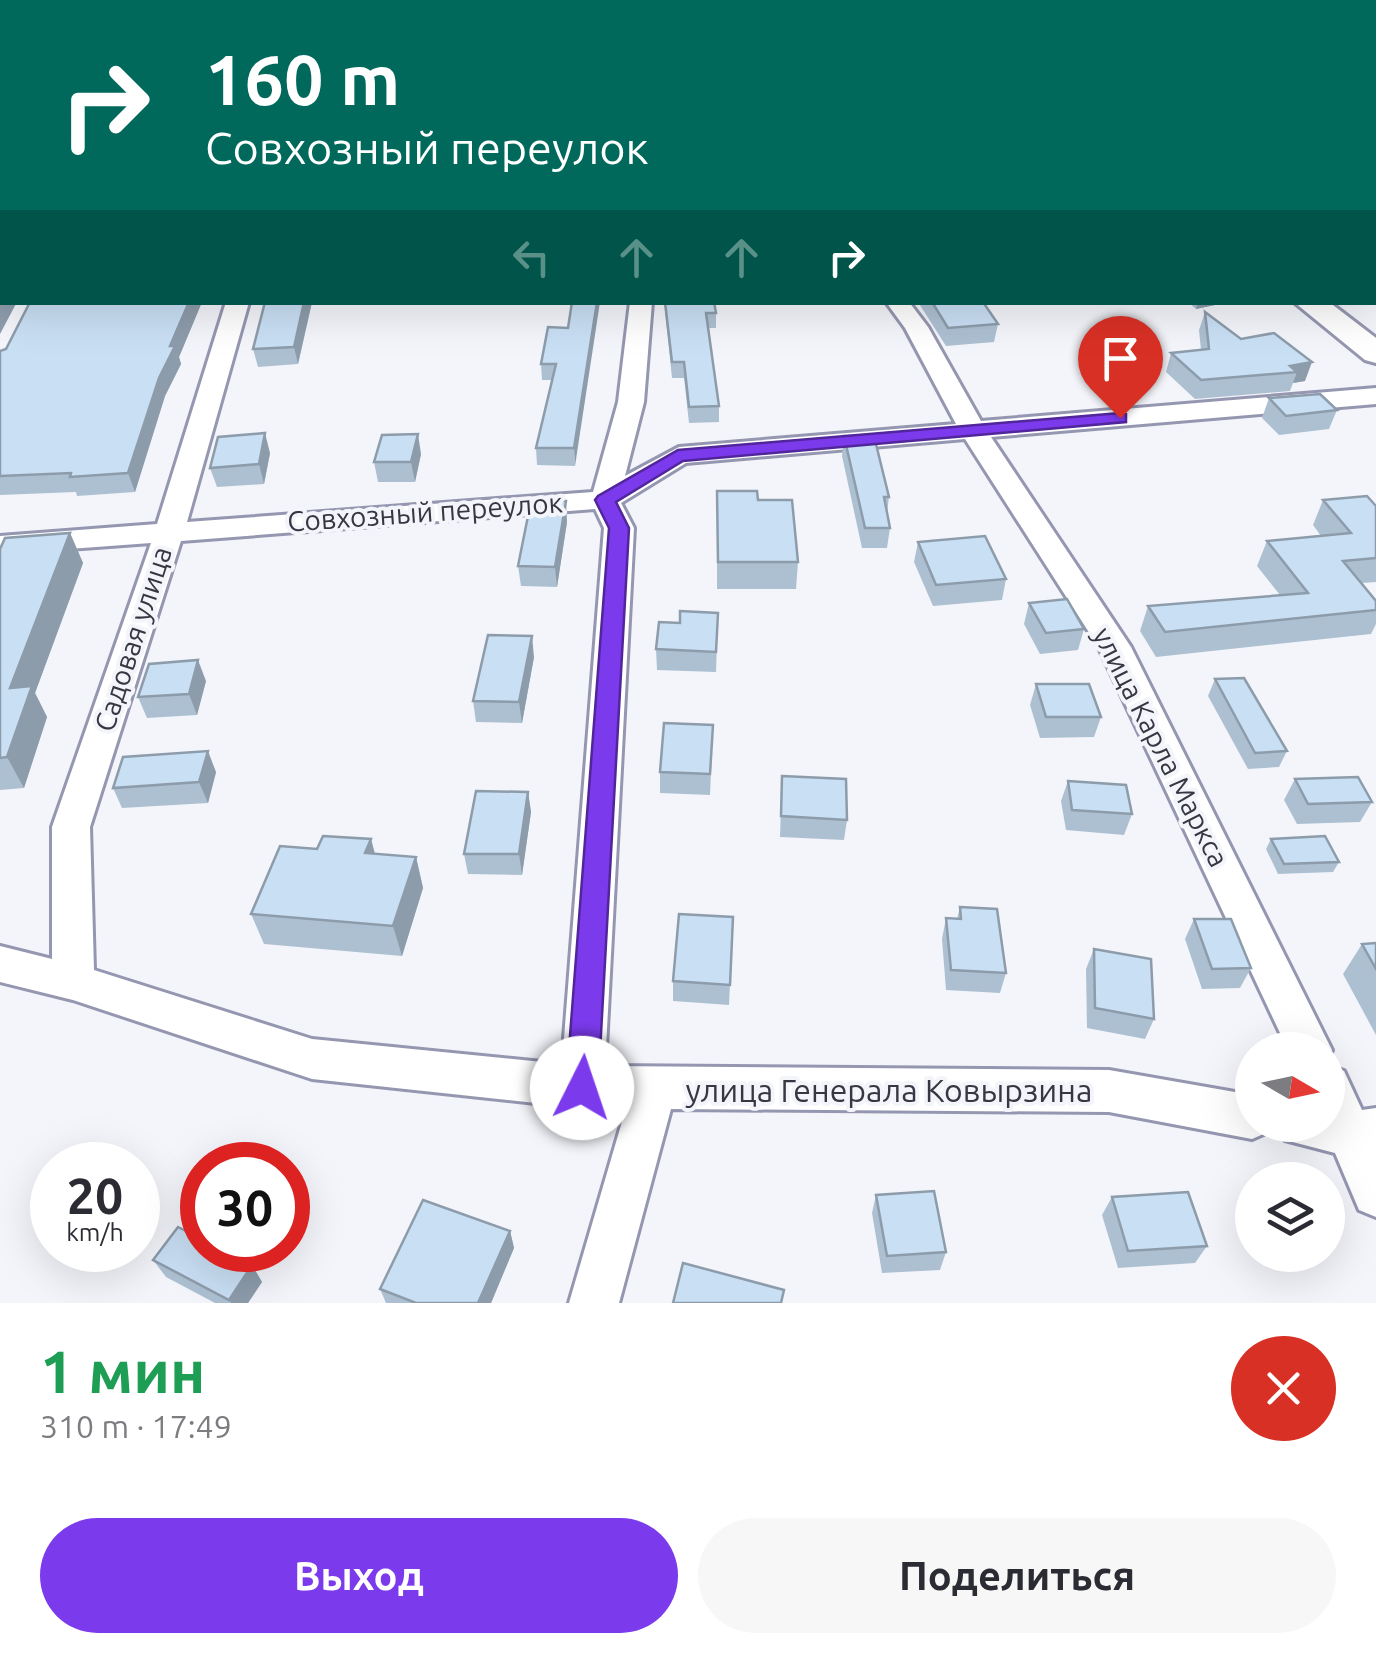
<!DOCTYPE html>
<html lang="ru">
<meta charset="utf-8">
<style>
body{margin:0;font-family:Ubuntu,sans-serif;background:#f7f7f7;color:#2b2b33;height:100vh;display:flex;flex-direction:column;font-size:38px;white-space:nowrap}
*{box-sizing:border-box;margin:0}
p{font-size:32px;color:#7c7c81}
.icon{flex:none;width:55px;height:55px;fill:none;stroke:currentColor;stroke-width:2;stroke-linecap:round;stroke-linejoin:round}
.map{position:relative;height:1303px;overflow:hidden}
.drawer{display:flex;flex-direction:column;background:#fff;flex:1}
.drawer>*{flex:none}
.guide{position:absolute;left:0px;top:0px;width:1378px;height:305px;box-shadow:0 10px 40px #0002;background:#00695c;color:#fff;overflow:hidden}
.needle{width:65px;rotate:99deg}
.fabs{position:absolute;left:1235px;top:1032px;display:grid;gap:20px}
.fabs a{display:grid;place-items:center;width:110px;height:110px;border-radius:50%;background:#fff;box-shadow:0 10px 40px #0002;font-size:50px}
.speed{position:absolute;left:30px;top:1142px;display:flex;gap:20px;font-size:50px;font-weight:700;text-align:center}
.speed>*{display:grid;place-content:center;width:130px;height:130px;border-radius:50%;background:#fff;box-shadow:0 10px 40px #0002;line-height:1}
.speed small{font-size:25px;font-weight:400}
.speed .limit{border:15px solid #d22;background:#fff;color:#111}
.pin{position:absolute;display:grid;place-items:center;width:85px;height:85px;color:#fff;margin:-102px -42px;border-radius:50% 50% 50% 0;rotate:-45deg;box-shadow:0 0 10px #0007}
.pin .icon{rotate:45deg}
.me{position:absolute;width:110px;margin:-55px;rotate:4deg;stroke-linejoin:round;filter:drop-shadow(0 0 8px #0008)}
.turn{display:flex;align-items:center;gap:35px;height:210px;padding:0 40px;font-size:45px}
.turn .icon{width:130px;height:130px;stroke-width:2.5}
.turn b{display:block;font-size:70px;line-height:85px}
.lanes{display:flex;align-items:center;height:95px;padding:0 40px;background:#0003;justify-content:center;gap:50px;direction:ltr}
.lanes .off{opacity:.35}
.round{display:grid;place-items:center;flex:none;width:105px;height:105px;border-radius:52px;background:#f7f7f7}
.headline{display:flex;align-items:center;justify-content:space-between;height:170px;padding:0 40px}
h1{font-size:60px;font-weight:700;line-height:75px;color:#1e9e55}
.primary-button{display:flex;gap:20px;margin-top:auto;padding:20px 40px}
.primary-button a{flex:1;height:115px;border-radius:60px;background:#7c3aed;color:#fff;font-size:40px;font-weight:700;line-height:115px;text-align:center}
.primary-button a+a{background:#f7f7f7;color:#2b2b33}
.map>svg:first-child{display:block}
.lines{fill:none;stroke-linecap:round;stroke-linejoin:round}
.service-casing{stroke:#9597b1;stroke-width:4}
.minor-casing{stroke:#9597b1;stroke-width:6}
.tertiary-casing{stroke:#9597b1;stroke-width:6}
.service{fill:#fff;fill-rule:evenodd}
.minor{fill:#fff;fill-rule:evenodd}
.tertiary{fill:#fff;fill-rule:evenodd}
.wall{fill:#adc0d2}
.shaded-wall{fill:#8d9cab}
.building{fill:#c9dff4;stroke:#8d9cab;stroke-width:2.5}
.route{fill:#7c3aed;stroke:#51269a;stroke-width:2.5}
.labels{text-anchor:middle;stroke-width:8;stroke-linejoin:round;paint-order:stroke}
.street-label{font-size:28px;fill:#363742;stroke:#f4f5fa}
.near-street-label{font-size:32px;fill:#363742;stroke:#f4f5fa}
</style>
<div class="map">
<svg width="1376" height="1303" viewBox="0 0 1376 1303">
<rect width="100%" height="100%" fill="#f4f5fa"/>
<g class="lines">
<g class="service-casing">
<rect id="service" x="1375" y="92" width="1" height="6"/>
</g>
<g class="minor-casing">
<g id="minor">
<polygon points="1112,0 1130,0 1131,2 1113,2"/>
<rect x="0" y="102" width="2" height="10"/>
<rect x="1375" y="231" width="1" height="12"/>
<path d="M226 302H249L187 522 593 492 618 402 630 302H652L644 402 625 476 679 447 956 424 905 328 886 302H909L928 327 981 421 1376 388V404L991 437 1131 647 1325 1036 1332 1050 1328 1059V1050H1288L1099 648 965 439 686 463 621 503 634 528 605 1066 1109 1070 1252 1095V1125H1271L1268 1132 1252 1139 1109 1112 671 1109 619 1303H569L626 1108H582L312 1079 73 1000 0 982V946L52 959V827L151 543 0 554V536L157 524ZM595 509 604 528 562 1064 312 1039 94 970 90 827 181 541Z"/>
<polygon points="1328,1065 1344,1071 1362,1110 1376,1108 1376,1217 1359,1210 1335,1153 1285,1140 1278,1125 1328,1125"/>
</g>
</g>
<g class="tertiary-casing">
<polygon id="tertiary" points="1294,302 1329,302 1376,338 1376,363 1365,360"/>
</g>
<use href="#service" class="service"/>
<use href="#minor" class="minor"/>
<use href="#tertiary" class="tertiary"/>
</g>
<g class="wall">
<polygon points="30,302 202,302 179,357 181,364 165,396 135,492 77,496 76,492 0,495 0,351 6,349"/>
<polygon points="312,302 298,364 258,367 253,349"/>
<polygon points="664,302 716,313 716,328 708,328 719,406 719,422 689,423 684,378 672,378"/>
<polygon points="918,302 983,302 998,324 994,342 946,346"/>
<polygon points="1188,302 1229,302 1196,309"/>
<polygon points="1205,312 1241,339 1274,333 1305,381 1293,383 1290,391 1195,399 1166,372 1171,353 1201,350 1199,330"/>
<polygon points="568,328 575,466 537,465 536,448 552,380 542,380 541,364"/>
<polygon points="1269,398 1337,410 1329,429 1279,435 1262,418"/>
<polygon points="844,436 889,497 887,513 890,528 887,548 862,548 842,456"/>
<polygon points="270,453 264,484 217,487 210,468"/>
<polygon points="421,454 415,482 378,482 374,462"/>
<polygon points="717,491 758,500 798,562 796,589 717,589"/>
<polygon points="1323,500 1376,506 1376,582 1362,583 1376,601 1376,624 1371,634 1156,657 1140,631 1148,606 1280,595 1257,566 1267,541 1321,536 1313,525"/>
<polygon points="567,522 557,587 521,586 518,566"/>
<polygon points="70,533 83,563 35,693 47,717 24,788 0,790 0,549"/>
<polygon points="918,542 1006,579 1002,600 933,606 914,562"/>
<polygon points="1029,603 1084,629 1078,650 1040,654 1024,624"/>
<polygon points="718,613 716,672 657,670 656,649 680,623"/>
<polygon points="534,657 522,723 476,722 473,701"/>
<polygon points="1215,679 1287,751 1279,767 1248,769 1208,696"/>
<polygon points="206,681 197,715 147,718 138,697"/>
<polygon points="1036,684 1101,717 1094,737 1040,738 1030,705"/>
<polygon points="713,725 710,795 660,793 660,772"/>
<polygon points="216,772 208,803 122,808 113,788"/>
<polygon points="782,776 847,820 844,840 780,837"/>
<polygon points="1295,779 1372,802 1360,822 1297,824 1284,800"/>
<polygon points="1068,781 1132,814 1124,835 1066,830 1061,801"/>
<polygon points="528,792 531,812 522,875 468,874 464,854"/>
<polygon points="371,839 375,854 416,857 423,888 402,956 264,944 251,914 317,849"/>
<polygon points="1271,839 1339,862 1333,872 1278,874 1266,849"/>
<polygon points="960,907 1006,973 1000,993 946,990 942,939 946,918 957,919"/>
<polygon points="733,917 729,1005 673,1001 673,981"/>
<polygon points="1194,919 1251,968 1240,988 1202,989 1185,939"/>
<polygon points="1376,943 1376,1035 1343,974 1362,944"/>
<polygon points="1094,949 1154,1019 1145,1039 1087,1028 1086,969"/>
<polygon points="876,1195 946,1252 940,1270 882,1273 872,1213"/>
<polygon points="1112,1197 1207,1246 1195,1263 1118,1268 1102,1215"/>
<polygon points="510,1231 514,1248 491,1303 386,1303 380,1289"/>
<polygon points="153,1260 252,1265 262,1282 248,1303 215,1303 166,1277"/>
</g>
<g class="shaded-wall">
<polygon points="0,0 44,0 0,3"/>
<polygon points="464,0 496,0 481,2 464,2"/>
<polygon points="2,299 2,302 17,302 0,334 0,304"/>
<polygon points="189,302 202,302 179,357 181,364 165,396 135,492 128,473 170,346"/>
<polygon points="304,302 312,302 298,364 294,347"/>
<polygon points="597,302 600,302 575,466 574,448"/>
<polygon points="1198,302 1229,302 1196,309"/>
<polygon points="1312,362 1305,381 1293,383 1297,372 1290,366"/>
<polygon points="265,433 270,453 264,484 259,464"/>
<polygon points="418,434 421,454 415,482 411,462"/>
<polygon points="566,501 567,522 557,587 555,567"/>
<polygon points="70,533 83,563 35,693 47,717 24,788 7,757 10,688"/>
<polygon points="532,636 534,657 522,723 519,702"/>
<polygon points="198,660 206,681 197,715 189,694"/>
<polygon points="208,751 216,772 208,803 199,782"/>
<polygon points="528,792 531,812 522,875 519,854"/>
<polygon points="371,839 379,870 365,853"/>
<polygon points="416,857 423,888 402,956 393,926"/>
<polygon points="510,1231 514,1248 491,1303 478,1303"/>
<polygon points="252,1265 262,1282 248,1303 231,1303 229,1300"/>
</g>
<g class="building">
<polygon points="159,0 241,0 241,2 157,2"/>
<polygon points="774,0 806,0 810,2 763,1"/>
<polygon points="1375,102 1376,103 1375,177"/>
<polygon points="2,239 2,299 0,304 0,244"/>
<polygon points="30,302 189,302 170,346 175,346 159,378 128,473 70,477 71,473 0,476 0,351 6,349"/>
<polygon points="265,302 304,302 294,347 253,349"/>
<polygon points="572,302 597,302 574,448 536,448 556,364 541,364 548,327 568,328"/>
<polygon points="665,302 714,302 716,313 706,313 719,406 689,407 684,362 672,362"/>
<polygon points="932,302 983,302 998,324 948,328"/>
<polygon points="1205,312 1241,339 1274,333 1312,362 1290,366 1297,372 1201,380 1171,353 1209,349"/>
<polygon points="1320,394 1337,410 1286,416 1269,398"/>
<polygon points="265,433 259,464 210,468 218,437"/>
<polygon points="418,434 411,462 374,462 382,435"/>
<polygon points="844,436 874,436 889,497 884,497 890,528 865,528"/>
<polygon points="717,491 757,491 758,500 792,500 798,562 718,562"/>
<polygon points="1367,496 1376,506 1376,558 1343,561 1376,601 1376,610 1165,632 1148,606 1308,593 1267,541 1351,533 1323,500"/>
<polygon points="531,501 566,501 555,567 518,566"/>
<polygon points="70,533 10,688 32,686 7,757 0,758 0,549 5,538"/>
<polygon points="985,536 1006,579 936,585 918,542"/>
<polygon points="1067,599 1084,629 1046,633 1029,603"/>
<polygon points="680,611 718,613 716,652 656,649 659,622 680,623"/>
<polygon points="488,635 532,636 519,702 473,701"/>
<polygon points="198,660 189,694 138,697 149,664"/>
<polygon points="1244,678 1287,751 1255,753 1215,679"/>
<polygon points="1036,684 1089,684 1101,717 1046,717"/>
<polygon points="664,723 713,725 710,774 660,772"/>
<polygon points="208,751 199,782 113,788 123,757"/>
<polygon points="782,776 846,779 847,820 781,816"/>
<polygon points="1358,777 1372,802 1308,804 1295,779"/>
<polygon points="1068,781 1126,785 1132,814 1072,810"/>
<polygon points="476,791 528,792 519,854 464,854"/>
<polygon points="323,836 371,839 365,853 416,857 393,926 251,914 280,846 317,849"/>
<polygon points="1325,836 1339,862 1284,864 1271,839"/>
<polygon points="960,907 997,909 1006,973 951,970 946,918 961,919"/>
<polygon points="679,914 733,917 730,985 673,981"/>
<polygon points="1194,919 1231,919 1251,968 1212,969"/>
<polygon points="1376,943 1376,969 1362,944"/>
<polygon points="1094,949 1151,959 1154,1019 1095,1008"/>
<polygon points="934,1191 946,1252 887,1256 876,1195"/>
<polygon points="1188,1192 1207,1246 1128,1251 1112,1197"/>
<polygon points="423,1200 510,1231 478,1303 416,1303 380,1289"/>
<polygon points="178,1227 202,1239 202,1250 223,1250 252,1265 229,1300 153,1260"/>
<polygon points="683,1263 784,1290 781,1303 673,1303"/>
</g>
<polygon class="route" points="1120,413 1126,414 1126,422 683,461 616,502 629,528 598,1088 593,1098 582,1102 571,1098 566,1088 609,528 595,500 598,496 678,450"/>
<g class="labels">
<g class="street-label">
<text transform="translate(425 512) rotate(-4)" y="10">Совхозный переулок</text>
<text transform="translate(133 639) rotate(-72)" y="10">Садовая улица</text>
<text transform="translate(1161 747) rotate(63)" y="10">улица Карла Маркса</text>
</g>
<g class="near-street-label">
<text x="889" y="1102">улица Генерала Ковырзина</text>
</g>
</g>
</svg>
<div class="fabs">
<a><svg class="needle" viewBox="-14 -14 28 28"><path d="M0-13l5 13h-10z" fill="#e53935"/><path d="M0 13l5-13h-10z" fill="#7c7c81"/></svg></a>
<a><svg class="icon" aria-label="layers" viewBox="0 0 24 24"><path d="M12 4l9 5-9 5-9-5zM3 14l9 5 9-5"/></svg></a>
</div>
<div class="speed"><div>20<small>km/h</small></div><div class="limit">30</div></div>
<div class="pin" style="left:1120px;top:418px;background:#d93025"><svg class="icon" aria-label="arrive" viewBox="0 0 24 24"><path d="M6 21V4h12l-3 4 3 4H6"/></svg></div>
<svg class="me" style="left:582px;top:1088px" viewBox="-20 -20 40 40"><circle r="19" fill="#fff"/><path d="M0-13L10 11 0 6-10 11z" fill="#7c3aed"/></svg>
<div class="guide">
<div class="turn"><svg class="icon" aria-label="right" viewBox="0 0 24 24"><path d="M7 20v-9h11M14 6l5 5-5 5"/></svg><div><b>160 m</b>Совхозный переулок</div></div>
<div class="lanes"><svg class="icon off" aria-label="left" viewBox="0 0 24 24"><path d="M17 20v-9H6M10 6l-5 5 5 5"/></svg><svg class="icon off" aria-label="ahead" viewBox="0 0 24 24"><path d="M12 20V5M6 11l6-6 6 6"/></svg><svg class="icon off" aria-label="ahead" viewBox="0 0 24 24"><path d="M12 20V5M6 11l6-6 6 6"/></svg><svg class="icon" aria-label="right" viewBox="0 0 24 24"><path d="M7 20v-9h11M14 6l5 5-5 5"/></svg></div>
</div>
</div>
<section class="drawer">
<div class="headline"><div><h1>1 мин</h1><p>310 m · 17:49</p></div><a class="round" style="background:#d93025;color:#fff"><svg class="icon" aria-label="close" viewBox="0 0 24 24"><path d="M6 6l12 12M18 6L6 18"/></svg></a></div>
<div class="primary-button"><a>Выход</a><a>Поделиться</a></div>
</section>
